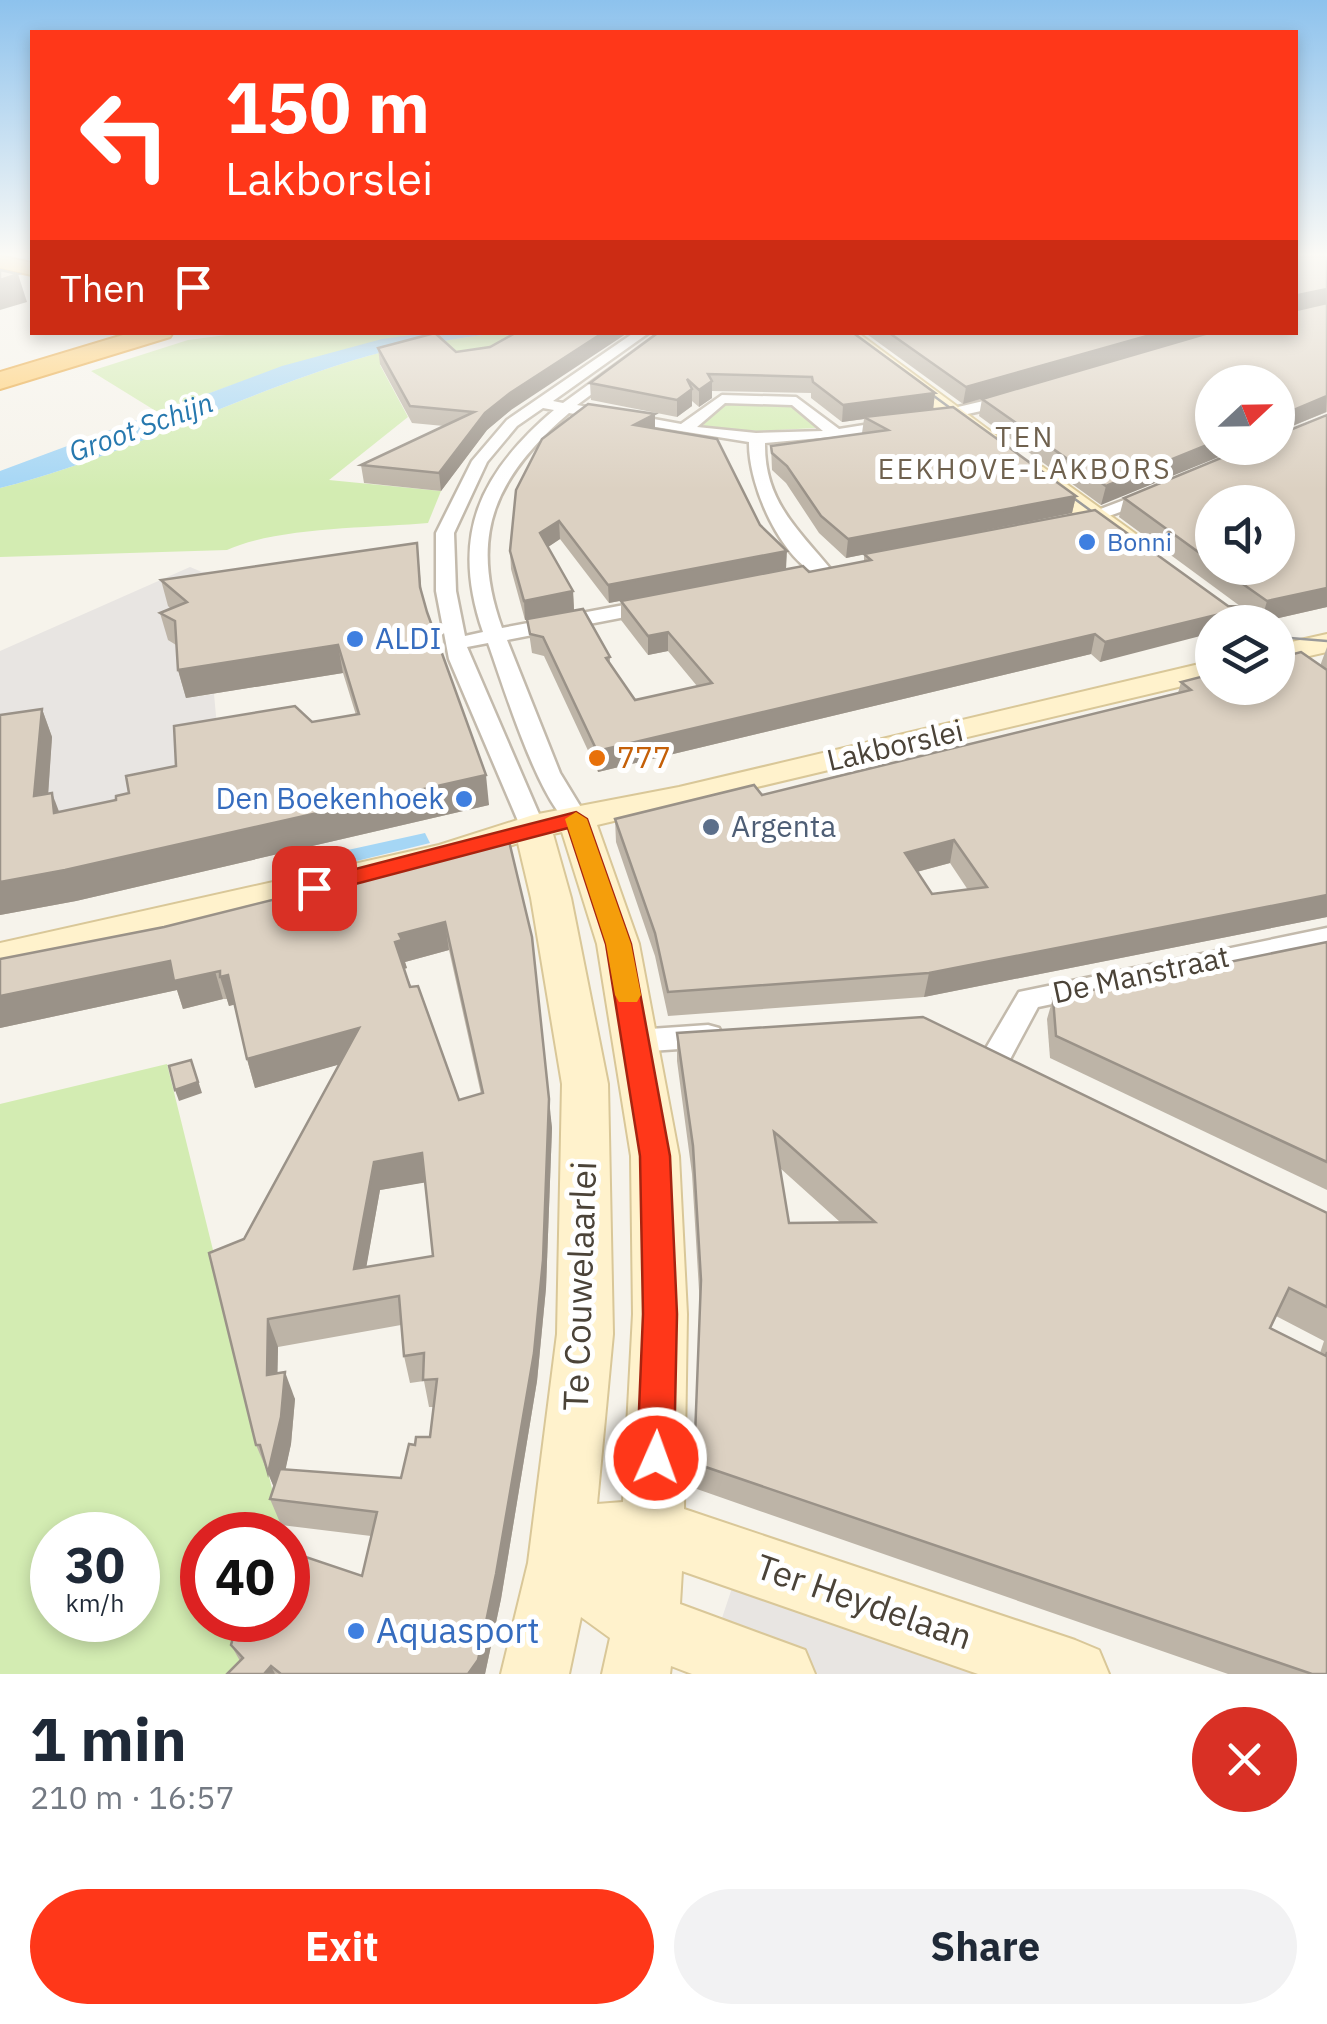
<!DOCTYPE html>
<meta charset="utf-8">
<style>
body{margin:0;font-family:"IBM Plex Sans",sans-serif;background:#f2f2f3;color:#1f2937;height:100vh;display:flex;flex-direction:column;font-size:38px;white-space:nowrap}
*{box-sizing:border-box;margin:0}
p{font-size:32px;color:#747a83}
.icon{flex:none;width:55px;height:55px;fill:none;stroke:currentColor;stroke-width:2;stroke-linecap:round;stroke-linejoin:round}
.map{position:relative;height:1674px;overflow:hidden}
.details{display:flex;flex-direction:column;background:#fff;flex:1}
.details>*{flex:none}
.top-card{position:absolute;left:30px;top:30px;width:1268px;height:305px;border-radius:0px;box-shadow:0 5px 15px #0003;background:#ff3719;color:#fff;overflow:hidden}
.needle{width:65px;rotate:68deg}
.fabs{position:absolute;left:1195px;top:365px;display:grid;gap:20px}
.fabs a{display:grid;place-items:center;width:100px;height:100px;border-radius:50%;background:#fff;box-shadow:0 5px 15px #0003;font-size:50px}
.speed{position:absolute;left:30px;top:1512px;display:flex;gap:20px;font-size:50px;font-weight:700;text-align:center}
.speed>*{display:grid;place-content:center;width:130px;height:130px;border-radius:50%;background:#fff;box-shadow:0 5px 15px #0003;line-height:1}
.speed small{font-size:25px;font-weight:400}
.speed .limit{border:15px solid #d22;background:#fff;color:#111}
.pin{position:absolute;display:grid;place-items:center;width:85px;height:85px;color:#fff;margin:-42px;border-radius:20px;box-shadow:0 5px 15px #0006}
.me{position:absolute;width:110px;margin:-55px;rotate:2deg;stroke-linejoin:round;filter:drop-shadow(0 0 8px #0008)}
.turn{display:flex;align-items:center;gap:35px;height:210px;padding:0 30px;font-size:45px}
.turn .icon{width:130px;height:130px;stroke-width:2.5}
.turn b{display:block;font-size:70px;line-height:85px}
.then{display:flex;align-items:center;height:95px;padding:0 30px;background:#0003;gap:20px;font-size:38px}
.round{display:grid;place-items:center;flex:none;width:105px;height:105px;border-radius:52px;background:#f2f2f3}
.headline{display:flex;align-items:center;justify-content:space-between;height:170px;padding:0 30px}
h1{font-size:60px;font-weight:700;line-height:75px}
.primary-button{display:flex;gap:20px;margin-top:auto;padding:20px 30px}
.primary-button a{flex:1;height:115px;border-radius:60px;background:#ff3719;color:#fff;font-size:40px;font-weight:700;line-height:115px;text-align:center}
.primary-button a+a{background:#f2f2f3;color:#1f2937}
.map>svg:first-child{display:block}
.green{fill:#d3ecb2;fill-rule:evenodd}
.parking{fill:#e8e5e2}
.water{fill:#a5d6f5}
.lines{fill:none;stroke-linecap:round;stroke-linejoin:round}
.street-casing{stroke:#c3baac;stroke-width:5}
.secondary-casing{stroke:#d9c798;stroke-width:4}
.highway-casing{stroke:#e7a234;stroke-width:4}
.street{fill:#fff;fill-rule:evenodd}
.secondary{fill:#fff2cc;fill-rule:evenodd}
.highway{fill:#ffcc6d;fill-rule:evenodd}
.tram{stroke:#9a9a9a;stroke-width:2.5}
.wall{fill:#bdb4a7;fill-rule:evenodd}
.shaded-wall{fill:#9a9288}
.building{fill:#dcd1c2;stroke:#9a9288;stroke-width:2.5;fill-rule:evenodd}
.route{fill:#ff3719;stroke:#a62410;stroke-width:2.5}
.slow{fill:#f59e0b}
.shop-dot{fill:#3f7fe0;stroke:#fff;stroke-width:4}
.food-dot{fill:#e8710a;stroke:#fff;stroke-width:4}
.service-dot{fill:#5c6f8a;stroke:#fff;stroke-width:4}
.labels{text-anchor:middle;stroke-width:10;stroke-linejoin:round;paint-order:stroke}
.far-shop-label{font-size:25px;fill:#366cbe;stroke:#fff;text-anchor:start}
.far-water-label{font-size:28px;font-style:italic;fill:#2678ae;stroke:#fff}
.far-neighbourhood-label{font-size:28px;letter-spacing:2.5px;fill:#6f614e;stroke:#fff}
.shop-label{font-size:30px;fill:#366cbe;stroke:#fff;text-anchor:start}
.street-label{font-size:30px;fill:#4b4338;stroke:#fff}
.food-label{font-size:30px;fill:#c56008;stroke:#fff;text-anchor:start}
.service-label{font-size:30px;fill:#4e5e75;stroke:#fff;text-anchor:start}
.near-street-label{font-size:35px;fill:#4b4338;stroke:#fff}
.near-shop-label{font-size:35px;fill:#366cbe;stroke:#fff;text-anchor:start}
</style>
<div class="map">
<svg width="1327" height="1674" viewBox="0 0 1327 1674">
<rect width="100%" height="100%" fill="#f6f3eb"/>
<g class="green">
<path d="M241 333H427C335 350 247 377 159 413L91 371 188 340Z"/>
<path d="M496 333H547L503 362 380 365 408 417 329 480 441 491 428 523C371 528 277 527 227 550L0 557V488C127 456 242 392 368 356 410 343 453 340 496 333Z"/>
<polygon points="726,402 791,404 816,428 757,431 702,426"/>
<path d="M167 1064 281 1525 278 1535H202V1620H256L242 1674H0V1104ZM52 1535H138V1620H52Z"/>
</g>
<g class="parking">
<polygon points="412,545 420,569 169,606 194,629 169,640 183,650 186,698 214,694 219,748 185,795 46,826 0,746 0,651 190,567 202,572 228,571"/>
<polygon points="735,1579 992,1674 818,1674 716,1636"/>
</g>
<g class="water">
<path d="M427 333H496C453 340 410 344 368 356 242 392 127 456 0 488V471L282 366 382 339Z"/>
<polygon points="425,833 430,843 320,870 316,857"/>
</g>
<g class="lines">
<g class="street-casing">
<g id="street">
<path d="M635 332H650L553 401 563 403 661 332H676L577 405 681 424 722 395 796 397 839 429 920 416 1013 394 1020 398 990 409 886 432 765 443C764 502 799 530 833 572L824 578C781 563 748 484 749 442L569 413C496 476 468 534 502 628L651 600 661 606 651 612 507 640 560 773 588 819 576 827C543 818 501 678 488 643L467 647 545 828 533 836 521 828 449 659 436 591V533L472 461 507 420ZM725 403 792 405 823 431 756 433 697 427ZM543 408 554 410C479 474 450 536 483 632L465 636 456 591 454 533 487 462 517 426Z"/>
<polygon points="1153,489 1161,494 1159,498 1084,525 1069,521"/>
<polygon points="1327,928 1327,946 1038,1007 1008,1063 997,1066 986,1063 982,1055 1019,992"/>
<polygon points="708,1025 719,1028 723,1036 719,1044 708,1047 636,1052 625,1049 621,1041 625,1033 636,1030"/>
</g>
</g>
<g class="secondary-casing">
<g id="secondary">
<polygon points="835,332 857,332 997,436 985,443 977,441"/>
<polygon points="1034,465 1043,467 1136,534 1139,540 1136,546 1116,546 1025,477 1022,472 1025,467"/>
<polygon points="1327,634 1327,652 1278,663 1278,645"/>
<path d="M1212 661V679L597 825 639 944 679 1156 687 1314 684 1509 1075 1640 1099 1650 1109 1674H978L682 1571 680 1604 805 1650 815 1674H692L671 1666 670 1674H602L610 1638 581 1617 569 1674H501L528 1563 557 1334 562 1084 531 898 518 843 450 867 0 973V943L439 845 533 815 679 787ZM562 832 597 944 631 1156 633 1314 623 1502 597 1504 613 1334 608 1084 571 898 553 834Z"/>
</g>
</g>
<g class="highway-casing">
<g id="highway">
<polygon points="0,256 32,263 32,275 0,268"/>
<polygon points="133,332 173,332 170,337 0,389 0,372"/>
</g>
</g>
<use href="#street" class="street"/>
<use href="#secondary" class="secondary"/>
<use href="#highway" class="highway"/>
<g class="tram">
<polyline points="912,380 972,424"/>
<polyline points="1053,483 1113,527"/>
<polyline points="1278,637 1327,641"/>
</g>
</g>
<g class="wall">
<path d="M1327 303V412L1282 430 1327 607 1261 622 1247 612 1100 662 1091 654 598 772 544 656 532 653 527 619 610 657V664L635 700 697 686 668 651 648 655 621 620V601L809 572 864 562V554L1228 606H1240L1119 517 1124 498 1278 448V382L1101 505 979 416 982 399 963 404 864 332H1295ZM1212 502 1278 568H1212Z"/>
<polygon points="659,332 935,393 933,409 1076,496 1072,513 846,558 819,533 786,483 772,470 771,446 862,433 864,419 842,422 811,398 811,393 712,391 712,398 699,407 692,401 692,406 677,417 591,400 590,383"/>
<polygon points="490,347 511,410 487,430 441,491 364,483 361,465 444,426 412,423 380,364 378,348 456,352"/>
<polygon points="655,414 655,428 760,525 786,569 609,603 560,539 548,547 573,591 574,610 525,620 511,569 510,551"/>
<polygon points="417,543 422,595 427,612 489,805 76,901 0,915 42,709 52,737 48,793 59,812 116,800 176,766 312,722 356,715 343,673 186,698 178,670 176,645 168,640 160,613 171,609 168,606 161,580"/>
<path d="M1327 647V917L924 997 668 1016 655 956 616 842 615 819 762 795 1178 693 1181 682 1320 666ZM950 863 968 890 932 894 917 872Z"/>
<path d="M509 841 552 1128 546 1288 537 1381 501 1599 485 1674H227L240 1661 231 1645 362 1576 371 1536 281 1525 270 1499 274 1487 256 1445 244 1239 340 1064 255 1088 247 1059 235 1004 229 1006 227 999H223L183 1009 177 990 0 1028V959L164 927ZM449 950 481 1094 459 1100 404 969 407 968 405 962ZM425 1182 433 1256 366 1267 380 1190ZM401 1325 404 1356 410 1383 424 1381 429 1407H434L430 1437 415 1445 401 1478 285 1470 291 1444 295 1399 277 1373 278 1347Z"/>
<polygon points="1327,942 1327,1190 1050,1058 1047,1019 1053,998"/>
<path d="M677 1033 1327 1213V1674H1228L694 1488 700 1307 692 1174 677 1061ZM780 1168 840 1222 789 1223ZM1276 1316 1324 1341 1320 1353 1270 1328Z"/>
</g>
<g class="shaded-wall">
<polygon points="18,274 27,302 0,310 0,280"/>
<polygon points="1327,289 1327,303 1295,310 1298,295"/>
<polygon points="604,332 629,332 511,410 487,430 441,491 439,473 485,413 510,393"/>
<polygon points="1161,332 1213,332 963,404 966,387"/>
<polygon points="712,381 712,398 699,407 699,390"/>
<polygon points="692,389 692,406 677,417 677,400"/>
<polygon points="935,393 933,410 864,417 864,419 842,422 843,405"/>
<polygon points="1327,396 1326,412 1278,432 1282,415"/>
<polygon points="655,414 655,430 634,425"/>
<polygon points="1212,443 1212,448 1241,448 1101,505 1106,486"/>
<polygon points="1076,496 1072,513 846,558 848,539"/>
<polygon points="559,521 560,539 542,551 540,533"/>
<polygon points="787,551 786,569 609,603 608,585"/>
<polygon points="1327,588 1327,607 1261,622 1267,601"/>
<polygon points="573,591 574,610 525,620 524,601"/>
<polygon points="1249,607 1244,622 1212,622 1212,633 1100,662 1105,642"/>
<polygon points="668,632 668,651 648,655 648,636"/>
<polygon points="1095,634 1091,654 598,772 597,751"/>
<polygon points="338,645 343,673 186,698 178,670"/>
<polygon points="42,709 52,737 46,826 34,796"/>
<polygon points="486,775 489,805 76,901 0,915 0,882"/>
<polygon points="52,793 63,822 54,813"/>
<polygon points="954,840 950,863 901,876 905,853"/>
<polygon points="1327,895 1327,917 924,997 929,973"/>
<polygon points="445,922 449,950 405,962 407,968 400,970 395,942 399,934"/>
<polygon points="170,961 215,971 223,999 183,1009 177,990 0,1028 0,996"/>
<polygon points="228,975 237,1004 229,1006 220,977"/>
<polygon points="359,1028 366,1057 255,1088 247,1059"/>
<polygon points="195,1071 202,1093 179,1101 175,1090"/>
<polygon points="549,1099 552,1128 546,1288 537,1381 501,1599 485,1674 468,1674"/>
<polygon points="422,1153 428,1182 380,1190 361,1297 354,1269 374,1162"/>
<polygon points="268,1319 278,1347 277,1402 267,1375"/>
<polygon points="285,1372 295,1399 291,1444 279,1500 268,1473"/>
<polygon points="271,1666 275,1674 264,1674"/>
</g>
<g class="building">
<polygon points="1295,256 1327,256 1327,289 1298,295 1297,310 1327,303 1327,396 1282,415 1280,428 1285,432 1327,415 1327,588 1267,601 1220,568 1278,568 1278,502 1212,502 1212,562 1124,498 1245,448 1278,448 1278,434 1279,428 1278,428 1278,382 1212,382 1212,443 1106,486 982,399 1212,332 1295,332"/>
<polygon points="0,270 18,274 0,280"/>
<polygon points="517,332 604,332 510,393 485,413 439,473 361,465 474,412 410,406 378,348 435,333 456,352 490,347"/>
<polygon points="659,332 852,332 935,393 843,405 813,382 812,377 708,374 712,381 699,390 687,379 692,389 677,400 590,383"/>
<polygon points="888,332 1161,332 966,387"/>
<polygon points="588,404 655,414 634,425 717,439 760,525 787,551 608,585 559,521 540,533 573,591 524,601 510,551 516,490 542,439"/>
<polygon points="953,407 1076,496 848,539 821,516 787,466 772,453 771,446 888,430 864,417"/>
<polygon points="1095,510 1228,606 1249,607 1105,642 1095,634 597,751 543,637 530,634 527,619 583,609 610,657 606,658 635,700 712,683 668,632 648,636 621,601 803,566 809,572 871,560 864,554"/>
<polygon points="417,543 420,587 427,612 486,775 65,870 0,882 0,715 42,709 34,796 52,793 54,813 116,800 116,796 129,793 126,776 176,766 174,726 295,706 312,722 359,714 338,645 178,670 175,621 160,613 187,602 161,580"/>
<path d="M1301 652 1327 670V895L929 973 668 992 655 933 615 819 754 785 762 795 831 778 1191 690 1181 682 1212 674V688H1278V658ZM954 840 987 887 932 894 905 853Z"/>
<path d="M509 841 532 937 549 1099 543 1260 534 1353 496 1574 478 1660 468 1674H281L271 1666 264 1674H227L243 1658 231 1645 238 1620H288V1551L362 1576 377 1512 270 1499 280 1469 401 1478 409 1444 415 1445 416 1437H430L437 1379 423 1380 424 1353 404 1356 399 1296 268 1319 267 1375 285 1372 281 1417 268 1473 260 1445H256L209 1253 244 1239 359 1028 247 1059 228 975 220 977V971L174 981 170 961 0 996V959L164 927ZM445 922 483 1093 459 1100 418 986 410 987 395 942 402 940 399 934ZM422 1153 433 1256 354 1269 374 1162Z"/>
<polygon points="1327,942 1327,1162 1056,1036 1053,998"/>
<path d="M923 1017 1327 1213V1307L1289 1288 1270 1328 1326 1356 1327 1352V1674H1312L694 1463 701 1280 693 1146 677 1033ZM774 1132 779 1136 875 1222 789 1223Z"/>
<polygon points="191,1060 198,1082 175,1090 169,1066"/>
</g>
<linearGradient id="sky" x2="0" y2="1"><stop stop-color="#8dc2ed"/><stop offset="0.52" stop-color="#fbfaf6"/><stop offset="1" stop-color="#fbfaf6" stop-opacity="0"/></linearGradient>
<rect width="1327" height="490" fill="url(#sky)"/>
<polygon class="route" points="576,812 587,819 631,944 670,1156 677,1314 674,1458 668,1471 656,1476 643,1471 637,1458 643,1314 640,1156 606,944 568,828 314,895 302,888 305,882"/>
<polygon class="slow" points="576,812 587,819 631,944 641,995 637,1002 619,1002 615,995 606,944 565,819"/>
<g class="shop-dot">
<circle cx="1087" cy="542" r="10"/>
<circle cx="355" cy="639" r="10"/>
<circle cx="464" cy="799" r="10"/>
<circle cx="356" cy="1631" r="10"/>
</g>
<circle class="food-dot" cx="597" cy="758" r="10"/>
<circle class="service-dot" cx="711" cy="827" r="10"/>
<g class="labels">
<g class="far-shop-label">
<text x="1107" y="551">Bonni</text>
</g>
<g class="far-water-label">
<text transform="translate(141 427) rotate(-20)" y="10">Groot Schijn</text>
</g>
<g class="far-neighbourhood-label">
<text x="1025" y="447">TEN<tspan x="1025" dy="32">EEKHOVE-LAKBORS</tspan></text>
</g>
<g class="shop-label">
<text x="375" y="649">ALDI</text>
<text x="444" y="809" text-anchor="end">Den Boekenhoek</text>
</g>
<g class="street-label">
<text transform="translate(895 746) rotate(-13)" y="10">Lakborslei</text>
<text transform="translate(1141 975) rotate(-12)" y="10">De Manstraat</text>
</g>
<g class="food-label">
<text x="617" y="768">777</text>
</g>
<g class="service-label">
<text x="731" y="837">Argenta</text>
</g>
<g class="near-street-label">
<text transform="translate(580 1286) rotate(-88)" y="12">Te Couwelaarlei</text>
<text transform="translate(864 1602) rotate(19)" y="12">Ter Heydelaan</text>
</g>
<g class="near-shop-label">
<text x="376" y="1643">Aquasport</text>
</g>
</g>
</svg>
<div class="fabs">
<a><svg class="needle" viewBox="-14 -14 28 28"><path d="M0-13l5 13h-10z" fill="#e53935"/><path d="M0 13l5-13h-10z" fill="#747a83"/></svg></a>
<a><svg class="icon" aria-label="sound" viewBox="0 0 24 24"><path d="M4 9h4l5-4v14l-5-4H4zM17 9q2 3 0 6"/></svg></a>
<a><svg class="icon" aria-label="layers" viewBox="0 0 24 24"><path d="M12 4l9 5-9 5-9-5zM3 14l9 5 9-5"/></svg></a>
</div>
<div class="speed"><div>30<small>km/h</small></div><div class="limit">40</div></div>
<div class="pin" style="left:314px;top:888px;background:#d93025"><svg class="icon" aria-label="arrive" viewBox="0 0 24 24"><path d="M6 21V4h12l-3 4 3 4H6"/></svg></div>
<svg class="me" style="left:656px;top:1458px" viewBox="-20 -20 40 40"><circle r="17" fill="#ff3719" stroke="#fff" stroke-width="3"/><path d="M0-11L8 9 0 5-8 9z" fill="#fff"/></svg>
<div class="top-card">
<div class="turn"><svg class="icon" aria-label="left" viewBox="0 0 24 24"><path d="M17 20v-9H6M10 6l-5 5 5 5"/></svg><div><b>150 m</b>Lakborslei</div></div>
<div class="then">Then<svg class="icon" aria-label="arrive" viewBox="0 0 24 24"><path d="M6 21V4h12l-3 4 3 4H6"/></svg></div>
</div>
</div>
<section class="details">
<div class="headline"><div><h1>1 min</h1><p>210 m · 16:57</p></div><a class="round" style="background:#d93025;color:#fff"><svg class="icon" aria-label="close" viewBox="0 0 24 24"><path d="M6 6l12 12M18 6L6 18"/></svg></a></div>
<div class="primary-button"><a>Exit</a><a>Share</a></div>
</section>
